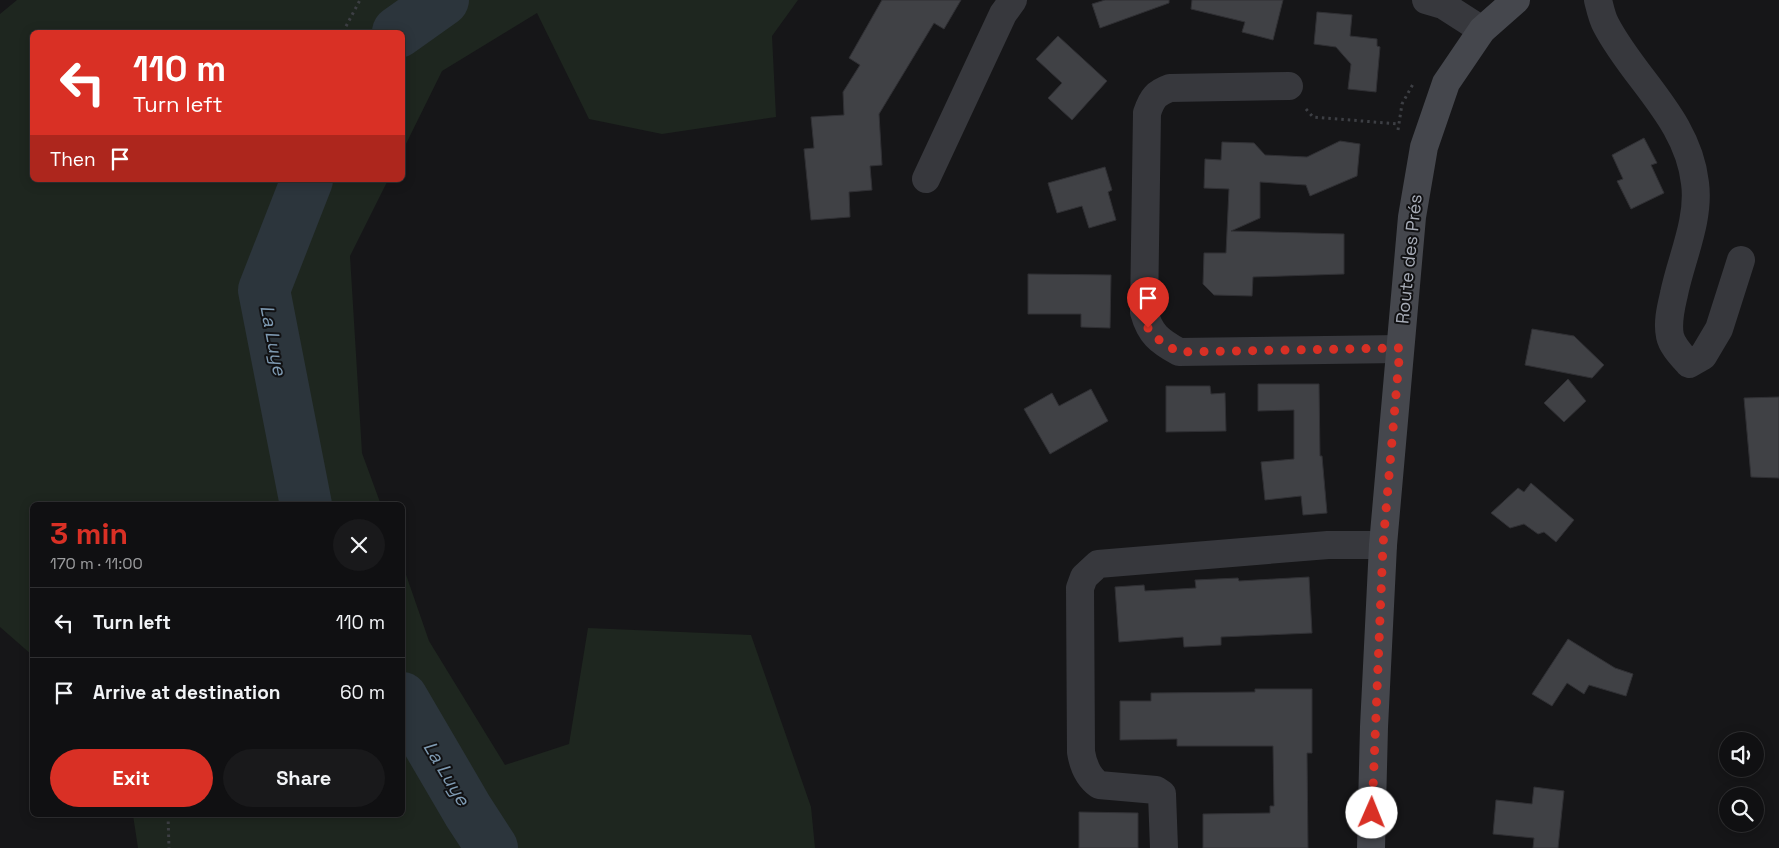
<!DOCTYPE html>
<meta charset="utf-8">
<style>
body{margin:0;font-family:"Space Grotesk",sans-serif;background:#19191b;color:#f1f3f6;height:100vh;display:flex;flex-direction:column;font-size:19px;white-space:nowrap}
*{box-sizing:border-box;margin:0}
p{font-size:16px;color:#9c9d9f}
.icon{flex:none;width:28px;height:28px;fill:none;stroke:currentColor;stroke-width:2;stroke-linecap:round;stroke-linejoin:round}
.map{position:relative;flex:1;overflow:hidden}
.sheet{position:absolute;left:30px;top:502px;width:375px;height:315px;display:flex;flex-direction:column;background:#101012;border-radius:8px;box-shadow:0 2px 12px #0003,0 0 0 1px #303032}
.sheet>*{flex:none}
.guide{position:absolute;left:30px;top:30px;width:375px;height:152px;border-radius:8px;box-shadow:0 2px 12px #0003,0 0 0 1px #303032;background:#d93025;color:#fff;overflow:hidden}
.buttons{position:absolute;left:1719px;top:732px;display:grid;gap:10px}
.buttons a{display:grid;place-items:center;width:45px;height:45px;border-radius:50%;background:#101012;box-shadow:0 2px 12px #0003,0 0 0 1px #303032;font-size:25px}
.pin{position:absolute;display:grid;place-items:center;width:42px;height:42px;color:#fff;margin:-51px -21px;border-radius:50% 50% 50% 0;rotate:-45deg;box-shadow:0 0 5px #0007}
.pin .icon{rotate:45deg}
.me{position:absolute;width:55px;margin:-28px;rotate:1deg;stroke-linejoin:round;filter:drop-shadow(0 0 4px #0008)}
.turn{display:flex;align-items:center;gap:18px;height:105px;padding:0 20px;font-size:22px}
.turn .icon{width:65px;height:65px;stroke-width:2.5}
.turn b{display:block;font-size:35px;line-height:42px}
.then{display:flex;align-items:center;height:48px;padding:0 20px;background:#0003;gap:10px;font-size:19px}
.round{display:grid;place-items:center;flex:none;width:52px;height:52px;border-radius:26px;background:#19191b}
.summary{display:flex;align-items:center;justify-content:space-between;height:85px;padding:0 20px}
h1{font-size:30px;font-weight:700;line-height:38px;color:#d93025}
.button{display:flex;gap:10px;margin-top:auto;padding:10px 20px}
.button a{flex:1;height:58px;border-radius:30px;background:#d93025;color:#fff;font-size:20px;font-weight:700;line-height:58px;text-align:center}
.button a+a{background:#19191b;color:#f1f3f6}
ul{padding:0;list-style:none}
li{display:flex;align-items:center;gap:15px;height:70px;padding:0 20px;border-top:1px solid #303032}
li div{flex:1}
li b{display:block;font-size:19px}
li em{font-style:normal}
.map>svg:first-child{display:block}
.green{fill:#1e261f}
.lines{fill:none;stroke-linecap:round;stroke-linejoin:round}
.river{stroke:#2c353c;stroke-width:52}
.building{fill:#404145;stroke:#303034}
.path{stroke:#3d3f44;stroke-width:3;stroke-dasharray:2.5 4;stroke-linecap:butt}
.street{stroke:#37383d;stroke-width:28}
.secondary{stroke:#45474d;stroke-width:28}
.route{stroke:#d93025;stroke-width:9;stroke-dasharray:0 16.2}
.labels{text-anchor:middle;stroke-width:4;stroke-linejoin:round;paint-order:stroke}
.street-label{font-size:18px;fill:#a8adb8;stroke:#111113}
.water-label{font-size:19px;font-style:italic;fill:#7f9bb3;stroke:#111113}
</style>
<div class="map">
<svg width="1779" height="848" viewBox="0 0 1779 848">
<rect width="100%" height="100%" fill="#161618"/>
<g class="green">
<polygon points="17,0 798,0 772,36 776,117 662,134 589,119 537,13 442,71 403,150 402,32 32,32 32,180 388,180 350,256 362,453 381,505 32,505 32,655 0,627 0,14"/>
<polygon points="403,566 429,641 505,765 569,744 588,628 751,635 811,807 815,848 138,848 133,815 402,815"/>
</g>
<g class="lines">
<g class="river">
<polyline points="398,32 443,0"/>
<polyline points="306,505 264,290 307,180"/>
<polyline points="402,698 468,811 492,848"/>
</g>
</g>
<g class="building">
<polygon points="882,0 961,0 944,29 934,23 879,114 882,165 870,166 872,190 849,192 850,217 811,220 804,149 814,148 811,117 844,115 843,92 860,65 849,58"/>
<polygon points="1105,0 1169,0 1169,3 1100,28 1092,4"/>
<polygon points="1192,0 1283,0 1273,40 1242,32 1245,22 1191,9"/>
<polygon points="1317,12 1352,15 1350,36 1377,39 1377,46 1380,47 1376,92 1348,89 1351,64 1336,47 1314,44"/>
<polygon points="1058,36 1107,81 1072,120 1048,98 1062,83 1036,59"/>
<polygon points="1644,138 1657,163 1651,165 1664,193 1631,209 1617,181 1623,179 1612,155"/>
<polygon points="1340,141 1360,144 1357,176 1310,196 1306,185 1260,182 1260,218 1231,231 1344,234 1344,274 1253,277 1252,296 1214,295 1203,284 1204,253 1226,253 1229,189 1204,188 1205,159 1221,160 1222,142 1254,143 1265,155 1307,157"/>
<polygon points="1105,167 1112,190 1108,192 1116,220 1089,228 1082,206 1057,213 1048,183"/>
<polygon points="1028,274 1111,275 1110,328 1081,327 1081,314 1028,314"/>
<polygon points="1532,329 1574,336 1604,365 1592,378 1525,365"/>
<polygon points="1568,379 1586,401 1564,422 1544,403"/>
<polygon points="1258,384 1319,384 1320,456 1322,456 1327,513 1303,515 1301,496 1265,500 1261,462 1294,459 1294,410 1258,411"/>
<polygon points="1166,386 1210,386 1211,394 1225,393 1226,431 1166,432"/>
<polygon points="1091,389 1108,421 1050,454 1024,409 1052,393 1059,406"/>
<polygon points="1779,397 1779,478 1751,477 1744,398"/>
<polygon points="1531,483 1574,520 1556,542 1544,532 1538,534 1524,524 1510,528 1491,513 1518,488 1524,492"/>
<polygon points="1309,577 1312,633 1221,637 1221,645 1184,647 1183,637 1119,642 1115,587 1144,585 1145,591 1196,588 1195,580 1238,578 1239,581"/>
<polygon points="1568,639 1615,668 1633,674 1626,696 1589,685 1584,694 1567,683 1552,706 1532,694"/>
<polygon points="1255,689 1312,689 1312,753 1307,753 1308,848 1203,848 1203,814 1270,813 1270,806 1274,806 1273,746 1177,746 1177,739 1120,740 1120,701 1151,701 1151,693 1255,692"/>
<polygon points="1534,787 1564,791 1558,848 1533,848 1534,838 1493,834 1496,800 1532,804"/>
<polygon points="1079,812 1138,813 1138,848 1079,848"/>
</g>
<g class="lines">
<g class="path">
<polyline points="343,32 360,0"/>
<polyline points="1306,109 1313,117 1399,124"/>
<polyline points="1398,130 1402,104 1413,84"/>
<polyline points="168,815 169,848"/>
</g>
<g class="street">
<polyline points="1426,0 1443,5 1482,30"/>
<path d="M1598 0C1600 8 1602 18 1606 25 1634 79 1688 119 1695 183 1700 220 1681 259 1674 294 1671 307 1667 322 1670 336 1672 346 1682 356 1689 364L1703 356 1719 329 1741 260"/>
<path d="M1289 86 1170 88C1156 93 1152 98 1147 113L1144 312C1150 334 1159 341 1179 352L1400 349"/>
<polyline points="926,179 1003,14 1013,0"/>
<path d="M1164 848 1162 794 1156 790 1099 785C1088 777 1083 765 1081 752L1080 588 1084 577 1098 564 1328 545H1383"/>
</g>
<polyline class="secondary" points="1371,848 1374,727 1383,545 1412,217 1424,147 1446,83 1482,30 1516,0"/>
</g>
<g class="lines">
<polyline class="route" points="1148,328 1162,343 1179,352 1400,348 1383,545 1372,813"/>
</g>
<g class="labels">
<g class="street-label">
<text transform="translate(1409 259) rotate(-84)" y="6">Route des Prés</text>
</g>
<g class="water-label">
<text transform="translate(274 340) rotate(79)" y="7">La Luye</text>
<text transform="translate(447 773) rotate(59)" y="7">La Luye</text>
</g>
</g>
</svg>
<div class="buttons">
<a><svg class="icon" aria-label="sound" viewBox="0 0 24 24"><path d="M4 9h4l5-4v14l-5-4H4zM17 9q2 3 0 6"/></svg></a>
<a><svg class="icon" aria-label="search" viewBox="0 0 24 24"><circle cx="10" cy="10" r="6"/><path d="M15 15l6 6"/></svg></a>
</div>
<div class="pin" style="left:1148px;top:328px;background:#d93025"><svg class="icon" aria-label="arrive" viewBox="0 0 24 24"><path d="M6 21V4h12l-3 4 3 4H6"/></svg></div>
<svg class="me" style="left:1372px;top:813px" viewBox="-20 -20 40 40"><circle r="19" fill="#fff"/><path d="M0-13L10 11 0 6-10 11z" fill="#d93025"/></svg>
<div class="guide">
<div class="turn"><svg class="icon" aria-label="left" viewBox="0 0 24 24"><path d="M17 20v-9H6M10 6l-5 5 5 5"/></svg><div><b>110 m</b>Turn left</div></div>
<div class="then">Then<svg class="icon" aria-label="arrive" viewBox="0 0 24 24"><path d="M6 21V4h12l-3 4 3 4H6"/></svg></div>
</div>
<section class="sheet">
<div class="summary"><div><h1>3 min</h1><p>170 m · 11:00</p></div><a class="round"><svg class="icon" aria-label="close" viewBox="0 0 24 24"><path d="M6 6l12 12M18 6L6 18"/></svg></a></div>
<ul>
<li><svg class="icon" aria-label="left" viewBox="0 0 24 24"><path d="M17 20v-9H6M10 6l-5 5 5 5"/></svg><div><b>Turn left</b></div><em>110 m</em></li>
<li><svg class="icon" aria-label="arrive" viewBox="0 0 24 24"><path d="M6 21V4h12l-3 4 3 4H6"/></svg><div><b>Arrive at destination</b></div><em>60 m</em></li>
</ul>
<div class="button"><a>Exit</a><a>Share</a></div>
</section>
</div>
